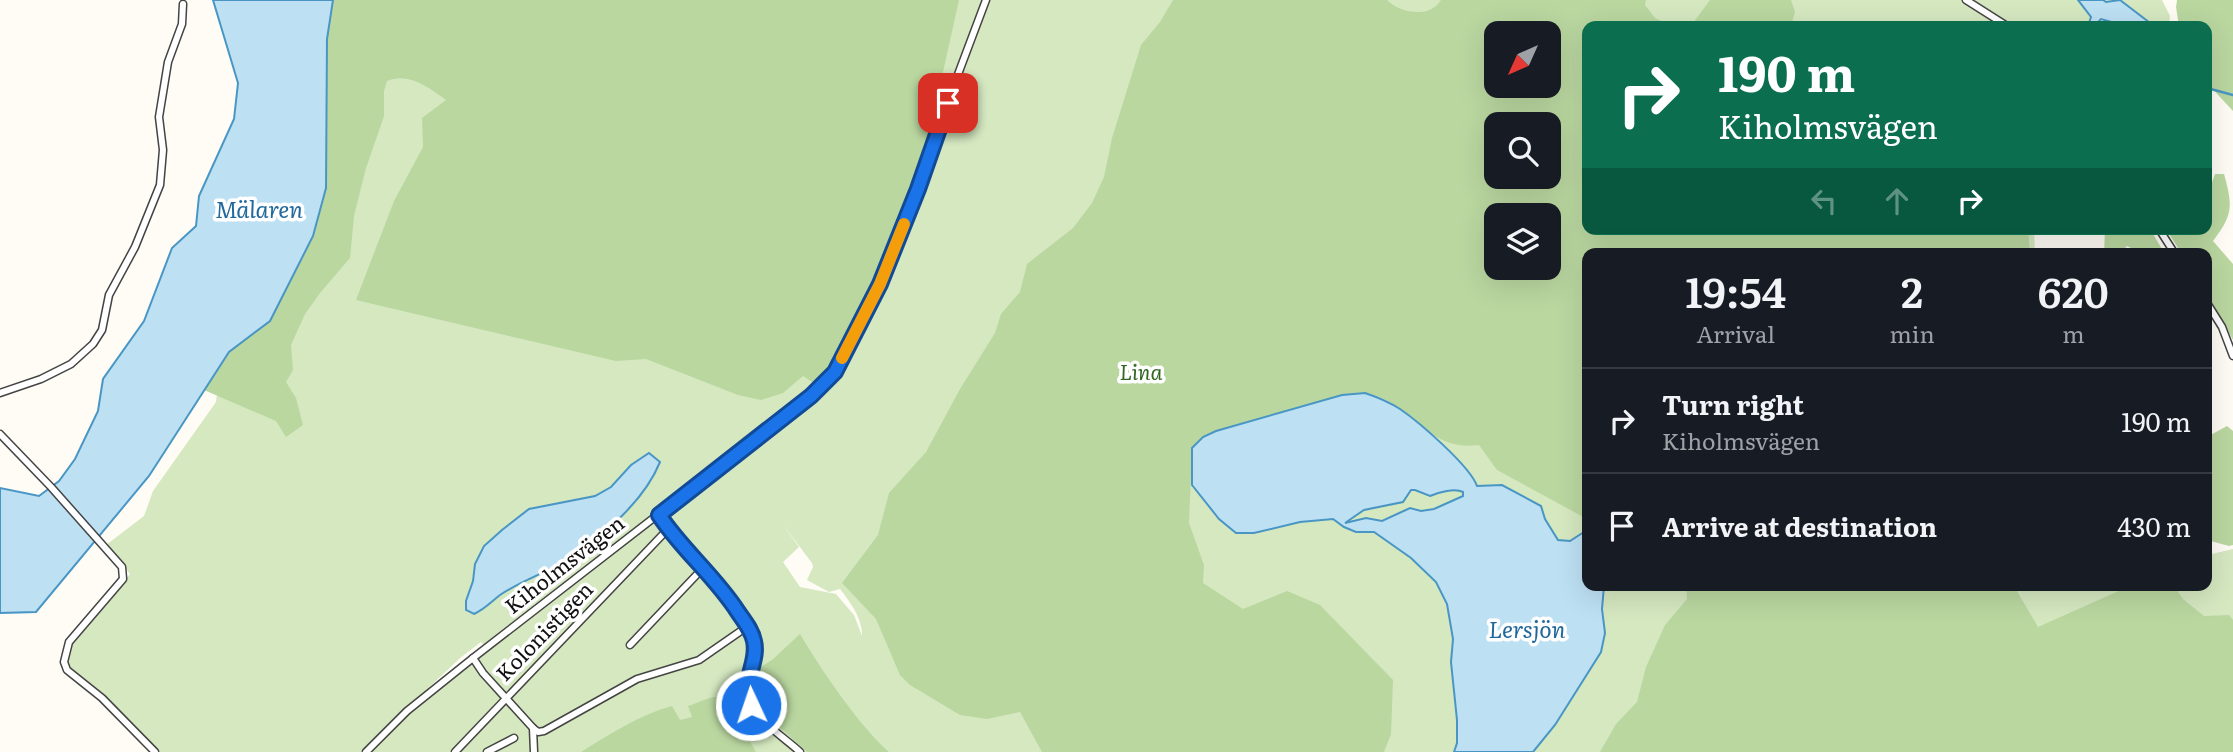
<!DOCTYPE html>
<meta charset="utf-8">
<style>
body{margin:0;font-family:Literata,serif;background:#20242c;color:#f1f3f6;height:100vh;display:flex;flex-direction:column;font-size:26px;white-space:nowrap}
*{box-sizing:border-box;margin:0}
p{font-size:23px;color:#9ea1a6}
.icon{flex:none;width:38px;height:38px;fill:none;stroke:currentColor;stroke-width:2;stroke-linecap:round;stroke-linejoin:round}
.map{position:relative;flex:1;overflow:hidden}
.sheet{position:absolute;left:1582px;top:248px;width:630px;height:343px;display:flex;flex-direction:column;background:#171b24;border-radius:14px;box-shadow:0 7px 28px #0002}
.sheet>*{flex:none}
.banner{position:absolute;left:1582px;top:21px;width:630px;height:214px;border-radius:14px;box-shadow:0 7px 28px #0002;background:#0b6e4f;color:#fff;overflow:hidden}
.needle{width:46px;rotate:225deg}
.buttons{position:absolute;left:1484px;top:21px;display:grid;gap:14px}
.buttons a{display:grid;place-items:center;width:77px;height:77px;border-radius:14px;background:#171b24;box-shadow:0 7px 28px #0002;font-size:35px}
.pin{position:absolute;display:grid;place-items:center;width:60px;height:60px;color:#fff;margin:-30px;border-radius:14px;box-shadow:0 4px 10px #0006}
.me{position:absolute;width:77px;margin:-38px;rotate:357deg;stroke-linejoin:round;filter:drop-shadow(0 0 5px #0008)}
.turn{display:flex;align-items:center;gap:24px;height:147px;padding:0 21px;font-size:32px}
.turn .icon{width:91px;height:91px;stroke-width:2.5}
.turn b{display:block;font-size:49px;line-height:60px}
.lanes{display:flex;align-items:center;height:66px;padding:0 21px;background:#0003;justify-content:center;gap:35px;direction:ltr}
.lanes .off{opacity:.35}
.eta{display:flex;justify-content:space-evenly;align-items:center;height:119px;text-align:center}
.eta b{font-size:42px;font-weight:600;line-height:49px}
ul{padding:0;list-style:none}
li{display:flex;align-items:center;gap:21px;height:105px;padding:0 21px;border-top:2px solid #363941}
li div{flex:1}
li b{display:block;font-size:26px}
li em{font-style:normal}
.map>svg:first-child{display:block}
.green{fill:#d5e8c0;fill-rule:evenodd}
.forest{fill:#bad7a0;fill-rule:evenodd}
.water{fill:#bde0f3;stroke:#4996c5;stroke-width:2;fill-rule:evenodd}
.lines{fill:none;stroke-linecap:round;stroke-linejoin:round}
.stream{stroke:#4996c5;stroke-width:2.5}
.minor-casing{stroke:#444;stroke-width:9}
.minor{stroke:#fff;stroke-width:6}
.route-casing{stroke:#114b97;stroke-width:18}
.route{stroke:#1a73e8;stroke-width:12}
.slow{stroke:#f59e0b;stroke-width:12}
.labels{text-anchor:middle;stroke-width:7;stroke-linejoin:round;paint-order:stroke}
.park-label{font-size:21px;font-style:italic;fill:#336624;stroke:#fff}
.street-label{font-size:21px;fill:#111;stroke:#fff}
.water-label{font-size:23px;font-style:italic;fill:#21699c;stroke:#fff}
</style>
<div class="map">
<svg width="2233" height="752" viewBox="0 0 2233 752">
<rect width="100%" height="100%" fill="#fefcf5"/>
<path class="green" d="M336 0H2162L2170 16 2169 26H1587V229H2034L2035 254H1587V586H2207V555L2233 549V752H371L410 713 487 648 481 642 460 658 361 752H155L67 670 66 648 130 574 106 545 144 516 153 491 216 402 217 394ZM1496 33H1549V86H1496ZM1496 124H1549V177H1496ZM1496 215H1549V268H1496ZM781 522 812 563 813 567 807 580 829 592 840 589C850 602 863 619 862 636L854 615 836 594 800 587 783 562 799 547Z"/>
<g class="forest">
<path d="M333 0H959L933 117 936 138 880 284 835 372 820 387 803 376 783 393 761 400 738 395 646 359 616 361 356 300 394 201 423 147 422 118 446 100C429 88 409 72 387 81L384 91V116L366 168 354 216 350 258 320 293 305 314 291 345 293 370 286 382 296 398 303 425 286 437 276 421 204 390 229 352 270 321 283 293 326 134 327 39Z"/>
<path d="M1173 0H1387C1400 13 1430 19 1441 0H1646L1645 5 1655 18 1671 26H1587V229H2028L2030 254H1587V519L1497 470 1479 445C1425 452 1412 401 1366 393 1335 388 1226 436 1192 449L1189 523 1204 565 1203 583 1243 609 1287 591 1320 605 1393 680 1391 734 1384 752H1042L1020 712 987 719 960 715 910 685 900 675 876 619 842 583 878 535 889 493 926 452 960 389 995 333 1001 314 1020 292 1027 264 1073 228 1092 203 1104 177 1112 138 1141 45 1160 22ZM1496 33H1549V86H1496ZM1496 124H1549V177H1496ZM1496 215H1549V268H1496Z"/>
<polygon points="1710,0 1791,0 1795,12 1791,26 1686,26 1693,23"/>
<polygon points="2177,0 2233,0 2233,111 2207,83 2207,26 2179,26 2176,7"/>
<path d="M2215 174H2224C2233 207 2233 214 2213 241L2233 264V340L2207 294V254H2182L2166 229H2207V197Z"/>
<polygon points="2105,229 2150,229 2165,254 2143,254 2127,246 2120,254 2104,254"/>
<polygon points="2227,426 2233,431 2233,545 2229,546 2207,540 2207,437"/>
<polygon points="1686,586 2014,586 2038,627 2130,586 2174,586 2183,599 2204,616 2229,615 2233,620 2233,752 1600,752 1616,724 1637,702 1646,667 1665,625 1687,599"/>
<path d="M800 634C820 668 860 727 889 752H807L764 713 748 732V738L756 752H581C610 734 639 715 672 706L680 720 692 717 688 706C696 704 708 697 716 697 731 698 738 712 753 702L750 684 753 672 772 660Z"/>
</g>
<g class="water">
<polygon points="213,0 333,0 327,39 326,188 313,236 270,321 229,352 149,476 36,612 0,613 0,488 39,496 59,481 75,459 98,411 103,379 144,321 172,248 196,226 199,196 234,119 238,83"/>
<polygon points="2078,0 2103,0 2106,2 2120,0 2154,26 2126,26 2101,19 2094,26 2088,26 2091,17"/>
<path d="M1365 393C1377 397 1389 402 1400 409 1419 422 1470 466 1477 486L1502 485 1541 506 1545 519 1558 540 1570 541 1587 530V586H1604L1602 609 1605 633 1601 652 1555 725 1533 752H1454L1457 743V720L1451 662 1453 639 1447 604 1436 582 1411 558 1374 532H1356L1344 527 1333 519 1300 522 1254 533H1236L1219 519 1192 485V448L1203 437 1216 431 1342 395ZM1411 490H1415L1430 496C1439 492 1455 488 1463 492V496L1434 509 1421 511 1410 508 1382 521 1366 518 1345 523 1364 510 1403 502Z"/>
<path d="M649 453 660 462C643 504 600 538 563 562 543 574 519 582 500 595 491 602 485 609 474 614L466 610V601L473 581 475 564 484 546 502 530 529 509 595 496 611 487 631 465Z"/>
</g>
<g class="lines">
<polyline class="stream" points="2207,88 2233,95"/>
<g class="minor-casing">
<g id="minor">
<polyline points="1966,0 2007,26"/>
<polyline points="2159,229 2175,254"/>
<polyline points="2207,303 2222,327 2233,356"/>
<polyline points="0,393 41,379 71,364 93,344 102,330 109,295 135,247 160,185 163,150 159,117 168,62 182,24 183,4"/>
<polyline points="0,434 51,487 122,567 123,579 69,642 64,662 67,670 102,698 155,752"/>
<path d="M659 515C672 535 690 550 705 568 720 585 735 604 747 624 764 653 739 676 751 703 759 722 785 738 800 752"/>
<polyline points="630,645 704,567"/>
<polyline points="473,658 483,673 533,728 534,752"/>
<polyline points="533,728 538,732 544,731 637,679 699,660 748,626"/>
<polyline points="366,752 407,711 473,658 811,396 835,372 880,284 918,189 954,85 986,0"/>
<polyline points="455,752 668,529"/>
<polyline points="487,752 514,738"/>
</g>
</g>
<use href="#minor" class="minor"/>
</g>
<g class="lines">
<g class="route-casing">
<path id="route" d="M751 705C742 677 759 662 754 641 752 630 744 621 738 612 715 576 682 550 659 515L811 396 835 372 880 284 918 189 948 103"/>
</g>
<use href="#route" class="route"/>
<polyline class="slow" points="842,358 880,284 904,224"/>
</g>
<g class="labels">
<g class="park-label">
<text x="1141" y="380">Lina</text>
</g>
<g class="street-label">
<text transform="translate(565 565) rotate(-38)" y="7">Kiholmsvägen</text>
<text transform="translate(545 632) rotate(-46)" y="7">Kolonistigen</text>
</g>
<g class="water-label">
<text x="259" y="218">Mälaren</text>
<text x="1527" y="638">Lersjön</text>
</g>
</g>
</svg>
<div class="buttons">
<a><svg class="needle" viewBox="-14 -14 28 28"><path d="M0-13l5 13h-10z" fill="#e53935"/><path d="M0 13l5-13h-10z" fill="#9ea1a6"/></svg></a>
<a><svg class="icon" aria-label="search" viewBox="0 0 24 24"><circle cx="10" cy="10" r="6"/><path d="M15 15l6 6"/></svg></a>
<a><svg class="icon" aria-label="layers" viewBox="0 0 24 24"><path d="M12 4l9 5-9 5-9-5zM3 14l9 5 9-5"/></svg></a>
</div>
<div class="pin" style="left:948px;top:103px;background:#d93025"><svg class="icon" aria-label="arrive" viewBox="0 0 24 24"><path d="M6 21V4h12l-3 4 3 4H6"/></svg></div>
<svg class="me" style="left:751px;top:705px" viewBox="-20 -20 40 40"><circle r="17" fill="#1a73e8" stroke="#fff" stroke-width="3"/><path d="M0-11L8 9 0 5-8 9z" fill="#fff"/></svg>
<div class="banner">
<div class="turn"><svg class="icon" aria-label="right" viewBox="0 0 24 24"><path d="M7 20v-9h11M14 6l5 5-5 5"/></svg><div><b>190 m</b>Kiholmsvägen</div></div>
<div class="lanes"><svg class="icon off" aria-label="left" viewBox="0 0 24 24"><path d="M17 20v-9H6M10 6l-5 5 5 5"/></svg><svg class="icon off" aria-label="ahead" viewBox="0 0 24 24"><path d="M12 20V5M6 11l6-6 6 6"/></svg><svg class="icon" aria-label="right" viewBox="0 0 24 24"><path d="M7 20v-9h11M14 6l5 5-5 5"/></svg></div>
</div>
<section class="sheet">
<div class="eta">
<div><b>19:54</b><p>Arrival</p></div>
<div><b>2</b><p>min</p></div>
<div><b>620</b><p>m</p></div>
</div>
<ul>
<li><svg class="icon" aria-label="right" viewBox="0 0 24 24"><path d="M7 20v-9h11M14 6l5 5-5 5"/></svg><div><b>Turn right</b><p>Kiholmsvägen</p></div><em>190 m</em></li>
<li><svg class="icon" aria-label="arrive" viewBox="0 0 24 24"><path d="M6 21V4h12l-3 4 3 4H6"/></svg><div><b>Arrive at destination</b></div><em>430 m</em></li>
</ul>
</section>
</div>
